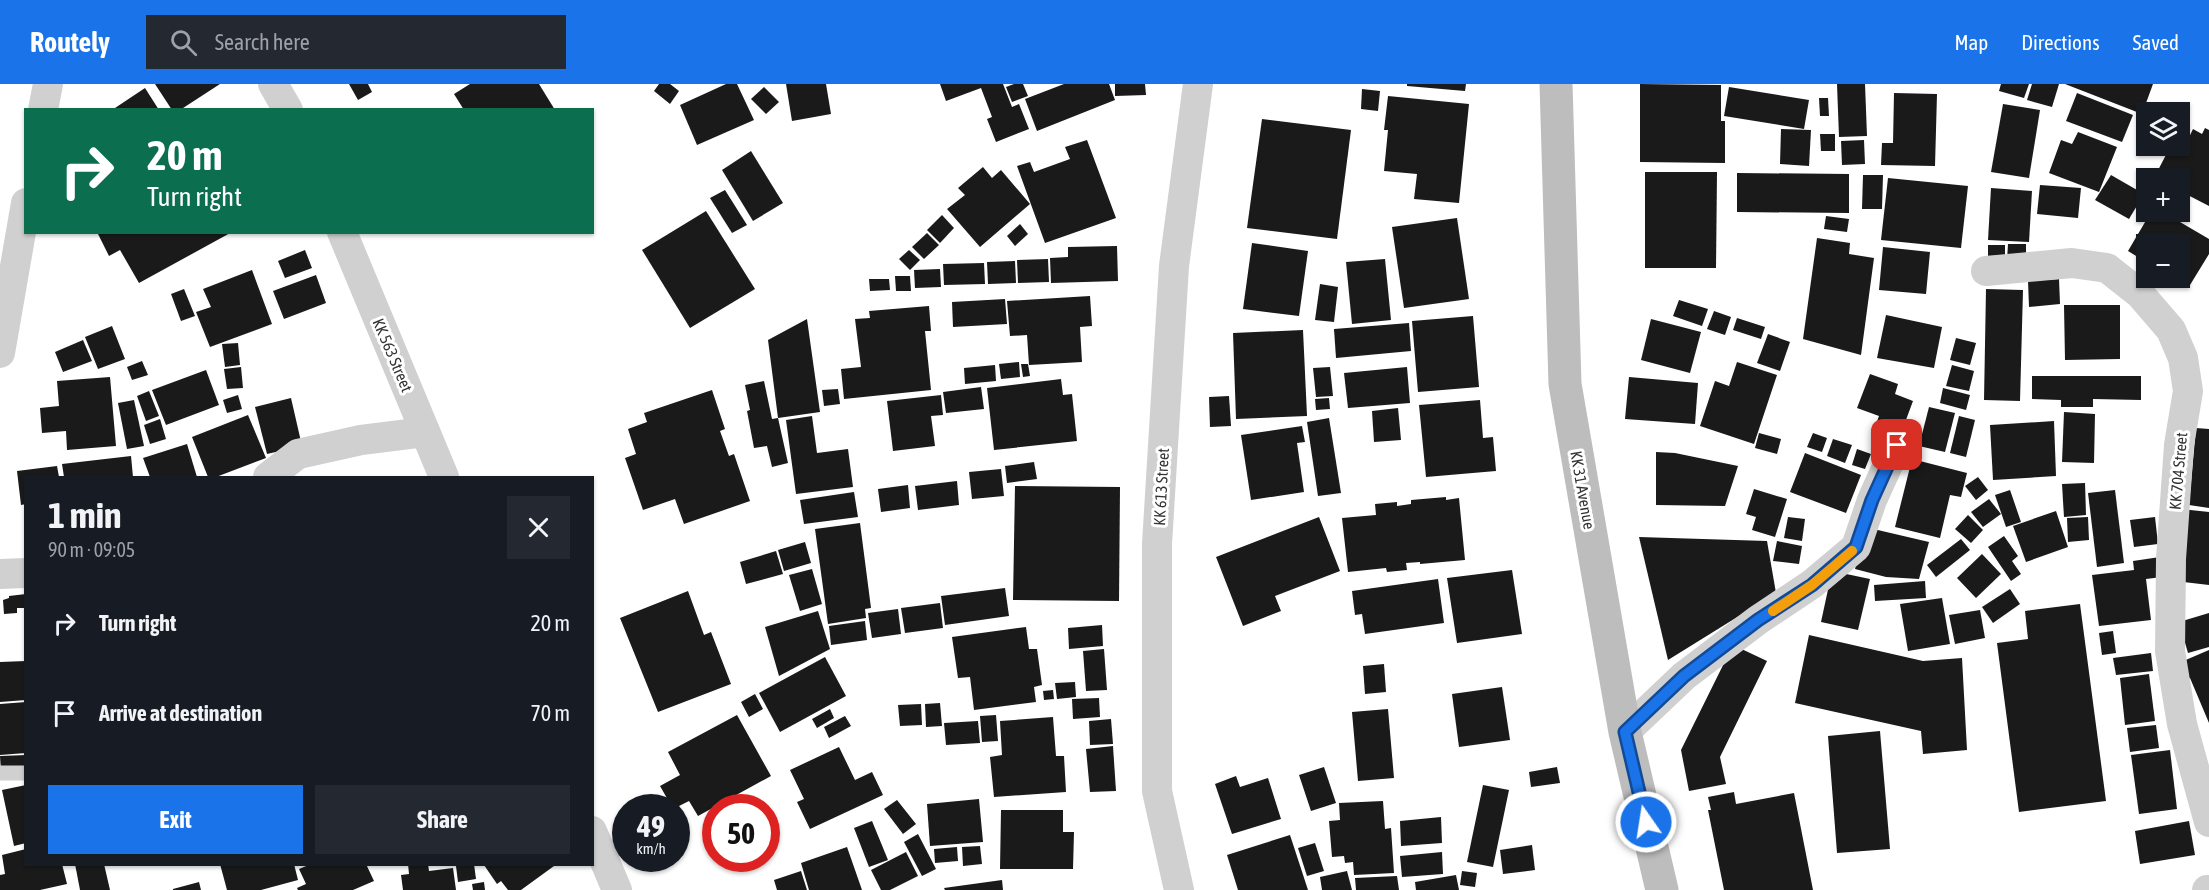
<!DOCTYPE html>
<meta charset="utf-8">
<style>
body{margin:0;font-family:"Asap Condensed",sans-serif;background:#242831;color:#f1f3f6;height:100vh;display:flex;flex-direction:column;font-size:22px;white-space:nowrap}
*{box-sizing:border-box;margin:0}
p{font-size:20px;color:#9ea1a6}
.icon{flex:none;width:33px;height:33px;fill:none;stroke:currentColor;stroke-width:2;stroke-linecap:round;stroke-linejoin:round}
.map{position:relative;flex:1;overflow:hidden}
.side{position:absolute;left:24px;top:392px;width:570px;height:390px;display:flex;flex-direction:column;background:#171b24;border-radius:0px;box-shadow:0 2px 4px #0004}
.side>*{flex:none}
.hud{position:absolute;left:24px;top:24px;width:570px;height:126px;border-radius:0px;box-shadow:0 2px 4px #0004;background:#0b6e4f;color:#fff;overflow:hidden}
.buttons{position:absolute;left:2136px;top:18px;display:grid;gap:12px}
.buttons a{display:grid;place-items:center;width:54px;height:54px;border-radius:0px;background:#171b24;box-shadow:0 2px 4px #0004;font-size:30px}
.speed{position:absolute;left:612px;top:710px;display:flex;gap:12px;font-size:30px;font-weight:700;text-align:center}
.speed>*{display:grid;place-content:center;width:78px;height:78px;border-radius:50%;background:#171b24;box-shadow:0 2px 4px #0004;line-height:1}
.speed small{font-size:15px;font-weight:400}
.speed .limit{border:9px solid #d22;background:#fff;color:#111}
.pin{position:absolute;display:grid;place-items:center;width:51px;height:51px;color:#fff;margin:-26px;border-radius:12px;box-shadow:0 3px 9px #0006}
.me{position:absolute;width:66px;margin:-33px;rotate:347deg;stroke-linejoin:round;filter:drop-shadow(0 0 4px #0008)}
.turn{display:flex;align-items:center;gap:21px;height:126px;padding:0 24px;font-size:27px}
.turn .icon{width:78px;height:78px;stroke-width:2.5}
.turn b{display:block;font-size:42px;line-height:51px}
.round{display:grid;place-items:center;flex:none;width:63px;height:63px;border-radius:0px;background:#242831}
.summary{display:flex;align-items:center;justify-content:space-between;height:102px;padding:0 24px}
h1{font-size:36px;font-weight:700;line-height:45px}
.action{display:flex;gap:12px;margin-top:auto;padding:12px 24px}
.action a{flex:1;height:69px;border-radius:0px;background:#1a73e8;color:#fff;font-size:24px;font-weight:700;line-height:69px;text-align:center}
.action a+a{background:#242831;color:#f1f3f6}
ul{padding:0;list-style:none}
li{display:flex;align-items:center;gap:18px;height:90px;padding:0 24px}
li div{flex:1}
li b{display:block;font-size:22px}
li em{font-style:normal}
header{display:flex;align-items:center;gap:36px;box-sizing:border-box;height:84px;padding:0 30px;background:#1a73e8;color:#fff}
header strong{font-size:28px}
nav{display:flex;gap:33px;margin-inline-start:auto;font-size:21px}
.search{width:420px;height:54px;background:#242831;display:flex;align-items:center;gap:15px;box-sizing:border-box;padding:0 21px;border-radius:0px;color:#9ea1a6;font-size:22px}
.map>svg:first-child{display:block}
.building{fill:#1a1a1a}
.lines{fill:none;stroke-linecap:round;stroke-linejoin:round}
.lane{stroke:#d0d0d0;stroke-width:15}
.street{stroke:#d0d0d0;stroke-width:30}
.secondary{stroke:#bdbdbd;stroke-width:33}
.route-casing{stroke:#114b97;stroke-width:15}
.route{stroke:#1a73e8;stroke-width:10}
.slow{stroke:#f59e0b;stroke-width:10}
.labels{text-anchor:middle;stroke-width:6;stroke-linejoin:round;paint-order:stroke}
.street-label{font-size:16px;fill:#333;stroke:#fff}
</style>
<header>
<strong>Routely</strong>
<div class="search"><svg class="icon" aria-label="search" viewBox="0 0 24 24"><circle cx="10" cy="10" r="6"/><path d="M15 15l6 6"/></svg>Search here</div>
<nav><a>Map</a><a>Directions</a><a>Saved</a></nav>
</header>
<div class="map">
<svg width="2209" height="806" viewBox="0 0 2209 806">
<rect width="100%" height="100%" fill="#fff"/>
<g class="building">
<polygon points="155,0 220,0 180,26 172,26"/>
<polygon points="349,0 368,0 372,8 358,16"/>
<polygon points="470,0 539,0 555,26 464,26 454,10"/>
<polygon points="659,0 670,0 679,7 670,20 654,7"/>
<polygon points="726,0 737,0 754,36 697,61 680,21"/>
<polygon points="786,0 826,0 831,30 792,37"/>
<polygon points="940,0 1003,0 1012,23 1019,20 1029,45 996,58 987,35 992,33 981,4 946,17"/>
<polygon points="1014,0 1023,0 1028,12 1012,18 1006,3"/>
<polygon points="1064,0 1109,0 1115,16 1037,47 1025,15"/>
<polygon points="1115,0 1145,0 1146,11 1115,12"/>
<polygon points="1407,0 1466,0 1465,7 1407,2"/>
<polygon points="1640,0 1721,1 1721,37 1725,37 1725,79 1640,78"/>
<polygon points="1837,0 1865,0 1867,52 1839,53"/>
<polygon points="2001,0 2029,0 2024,14 1999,7"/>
<polygon points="2032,0 2059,0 2052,23 2027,16"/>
<polygon points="2065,0 2153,0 2142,30"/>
<polygon points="764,3 779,18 766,30 751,15"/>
<polygon points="1729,3 1809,16 1804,45 1724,32"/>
<polygon points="145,4 159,26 112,26"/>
<polygon points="1362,5 1380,7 1378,27 1361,25"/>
<polygon points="1894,9 1937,10 1935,82 1881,81 1882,59 1893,59"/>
<polygon points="2077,9 2133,31 2122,58 2066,37"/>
<polygon points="1388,12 1469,20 1459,119 1414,115 1417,90 1384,87 1388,46 1384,46"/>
<polygon points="1819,14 1828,14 1829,32 1820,32"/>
<polygon points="2003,20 2040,26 2029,94 1991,88"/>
<polygon points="1262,35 1351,46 1337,155 1247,144"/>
<polygon points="2205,44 2209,46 2209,122 2180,107 2180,94 2154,94 2169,65 2180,72 2193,45 2202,50"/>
<polygon points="1781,45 1811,46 1809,82 1780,80"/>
<polygon points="2078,48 2117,63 2099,108 2049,89 2061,56 2072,60"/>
<polygon points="1820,50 1835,50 1835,67 1821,67"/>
<polygon points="1087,56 1116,134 1045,159 1017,82 1030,78 1034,88 1070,75 1065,63"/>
<polygon points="1864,56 1865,80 1842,81 1841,57"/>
<polygon points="751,67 783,119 753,137 722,86"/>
<polygon points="983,83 992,94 1001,86 1030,120 980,163 947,125 965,111 958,104"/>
<polygon points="1645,88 1717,88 1716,184 1645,184"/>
<polygon points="1737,89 1849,90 1849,129 1737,128"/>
<polygon points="1863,91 1883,91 1882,125 1862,125"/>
<polygon points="2111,91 2144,110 2129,135 2095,116"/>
<polygon points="1888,94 1968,102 1961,164 1881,156"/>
<polygon points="2040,101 2081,104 2078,134 2037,130"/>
<polygon points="1991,104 2032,107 2029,158 1988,156"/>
<polygon points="725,106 747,141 732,149 710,114"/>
<polygon points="706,127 755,205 690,244 642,166"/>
<polygon points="2151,128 2163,128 2209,155 2209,170 2190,201 2177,194 2180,194 2180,160 2146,160 2146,178 2128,167"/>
<polygon points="942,131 954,144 940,159 927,146"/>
<polygon points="1826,132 1849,135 1847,148 1824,145"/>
<polygon points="1457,134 1469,215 1404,224 1392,143"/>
<polygon points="1020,140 1028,150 1015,162 1007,152"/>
<polygon points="97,148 232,148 139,199 120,166 109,172"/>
<polygon points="927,149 939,161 924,175 912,163"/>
<polygon points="1817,154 1850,159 1849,170 1874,174 1861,271 1803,255"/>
<polygon points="1252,159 1308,167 1299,232 1243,225"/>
<polygon points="2008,160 2026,160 2026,177 2007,176"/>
<polygon points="1988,161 2005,161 2005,177 1988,176"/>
<polygon points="1117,162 1118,197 1051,199 1050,174 1068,173 1068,163"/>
<polygon points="1883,163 1930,168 1926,210 1879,206"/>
<polygon points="305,166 312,184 285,194 278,177"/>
<polygon points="909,166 920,176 910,186 899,175"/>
<polygon points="1048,175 1049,198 1018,199 1017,176"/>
<polygon points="1385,175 1391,236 1352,240 1346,178"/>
<polygon points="1015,177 1016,199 988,200 987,178"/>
<polygon points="984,179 985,200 944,201 943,180"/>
<polygon points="940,185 941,203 915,204 914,186"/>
<polygon points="252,186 272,240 210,263 196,228 211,223 203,205"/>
<polygon points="316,191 326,219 284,235 273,207"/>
<polygon points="895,192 910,192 911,207 896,207"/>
<polygon points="869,195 889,195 890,206 870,207"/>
<polygon points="2059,195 2060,220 2029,223 2028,197"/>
<polygon points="1320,200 1338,203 1334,238 1315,236"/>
<polygon points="184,205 195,232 181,237 171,210"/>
<polygon points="1986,205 2023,206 2020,317 1984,316"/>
<polygon points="1090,212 1092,242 1080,243 1082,278 1029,281 1027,251 1010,252 1007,217"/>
<polygon points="1005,215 1007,240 953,243 952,218"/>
<polygon points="1679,216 1708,225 1702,242 1673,232"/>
<polygon points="2064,221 2120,221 2120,275 2065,276"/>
<polygon points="929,222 931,247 925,247 931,306 844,315 841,285 861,283 855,235 870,234 869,227"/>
<polygon points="1714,227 1731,233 1725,251 1707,245"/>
<polygon points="1886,231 1942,243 1934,284 1877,274"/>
<polygon points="1473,232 1479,303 1418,308 1412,237"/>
<polygon points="1737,234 1765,243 1761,255 1733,246"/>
<polygon points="807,235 820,328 778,334 788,379 772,383 767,362 754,364 747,327 750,326 745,301 764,297 772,335 778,334 768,256"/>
<polygon points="1651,235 1701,248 1690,289 1641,276"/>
<polygon points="1409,239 1411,267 1336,274 1334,245"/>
<polygon points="112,242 125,275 98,285 85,253"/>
<polygon points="1303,246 1307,332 1236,335 1233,249"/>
<polygon points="1768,250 1790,258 1780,287 1757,279"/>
<polygon points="1956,254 1976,259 1970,281 1950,276"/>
<polygon points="83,256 92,277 63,288 55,268"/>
<polygon points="238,259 240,281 225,283 222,260"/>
<polygon points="142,277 148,291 132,296 127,283"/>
<polygon points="1019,278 1020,293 1001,295 999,280"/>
<polygon points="1737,278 1777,291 1754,360 1700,342 1715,297 1729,302"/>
<polygon points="1021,280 1028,280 1030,292 1023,293"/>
<polygon points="995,281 996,297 965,300 964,284"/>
<polygon points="1952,281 1974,287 1969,307 1946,302"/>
<polygon points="241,283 243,304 227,305 224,285"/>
<polygon points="1330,283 1333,312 1316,313 1313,284"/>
<polygon points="1407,283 1410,319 1348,324 1344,289"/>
<polygon points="206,286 219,321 166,341 152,306"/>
<polygon points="1870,290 1898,300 1895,310 1913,317 1900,352 1875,343 1879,332 1857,324"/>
<polygon points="2032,292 2141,292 2141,316 2093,315 2093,323 2061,323 2061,316 2032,315"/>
<polygon points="110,293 116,362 67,366 66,347 42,349 40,324 59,322 57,297"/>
<polygon points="1629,293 1698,299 1695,340 1625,335"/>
<polygon points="1061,295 1063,311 1072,310 1077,357 994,366 987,304"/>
<polygon points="981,303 984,325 946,329 943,308"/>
<polygon points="1943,304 1970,311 1966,326 1940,319"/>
<polygon points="838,305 840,320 824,322 822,306"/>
<polygon points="712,306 725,345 720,347 729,372 734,370 750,417 684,440 675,415 643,426 625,374 636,370 628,345 647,338 644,329"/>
<polygon points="149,307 159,332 146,337 137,312"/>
<polygon points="238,311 242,325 227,329 223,316"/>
<polygon points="941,311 943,331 931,332 935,362 893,367 887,317"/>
<polygon points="1229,312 1231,342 1210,343 1209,313"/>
<polygon points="291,314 302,362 267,370 255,323"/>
<polygon points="1329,314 1330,325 1316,326 1315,315"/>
<polygon points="134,316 144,362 127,365 118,319"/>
<polygon points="1480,316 1483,354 1493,353 1496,387 1426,393 1419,321"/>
<polygon points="1929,323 1955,329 1945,368 1919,362"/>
<polygon points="1398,324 1401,356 1374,358 1372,327"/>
<polygon points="2064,328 2095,330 2094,379 2062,378"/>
<polygon points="248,331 266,374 216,393 208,393 192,353"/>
<polygon points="812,332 817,369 848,365 853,403 796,410 786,336"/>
<polygon points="1959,332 1975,336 1966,373 1950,369"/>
<polygon points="1329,334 1341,409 1318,412 1307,338"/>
<polygon points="160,335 166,355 150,360 144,341"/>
<polygon points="2054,337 2056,392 1993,396 1990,341"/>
<polygon points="1302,342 1305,358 1297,359 1304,408 1251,416 1241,351"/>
<polygon points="2196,344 2209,345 2209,424 2189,421"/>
<polygon points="1759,349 1781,355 1777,370 1755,364"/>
<polygon points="1813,349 1827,354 1822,368 1807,363"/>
<polygon points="1833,355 1852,361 1845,379 1827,372"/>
<polygon points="187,360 197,393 150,393 143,374"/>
<polygon points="1857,365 1871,370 1865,385 1852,381"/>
<polygon points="1656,368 1675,369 1738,382 1725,422 1656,421"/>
<polygon points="1805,369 1861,391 1846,429 1790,408"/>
<polygon points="131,372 133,393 64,393 62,380"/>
<polygon points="1912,375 1967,389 1961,413 1950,411 1940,454 1895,443"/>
<polygon points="1034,378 1037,395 1007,399 1005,382"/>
<polygon points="57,382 59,393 26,393 26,420 21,421 17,387"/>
<polygon points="1001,385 1004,412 972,415 969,388"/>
<polygon points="1978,393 1988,406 1976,416 1965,402"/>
<polygon points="957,397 959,421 918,426 915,402"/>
<polygon points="2085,399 2086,431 2064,433 2062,400"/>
<polygon points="908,401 910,424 881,428 878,405"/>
<polygon points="1015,402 1120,403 1119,517 1013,516"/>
<polygon points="1754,405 1787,415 1775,453 1752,446 1756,433 1746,430"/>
<polygon points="2010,406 2021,438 2006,443 1995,411"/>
<polygon points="2115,406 2124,479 2097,483 2088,409"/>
<polygon points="854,408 858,433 804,440 800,416"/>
<polygon points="1446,413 1446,416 1459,414 1465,476 1420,480 1420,478 1406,479 1407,486 1387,488 1386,484 1348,488 1342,434 1376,431 1375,420 1397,418 1397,422 1411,420 1411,416"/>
<polygon points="1989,415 2001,430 1983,443 1971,428"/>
<polygon points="2181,425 2209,428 2209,501 2175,497"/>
<polygon points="2056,427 2068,463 2026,478 2013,442"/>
<polygon points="1968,431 1983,446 1971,459 1955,445"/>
<polygon points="1319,433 1340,487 1275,512 1281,527 1243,542 1216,473"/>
<polygon points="1788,433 1805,435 1802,457 1784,454"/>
<polygon points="2088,433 2089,456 2068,458 2067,434"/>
<polygon points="2155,433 2158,460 2134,463 2130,436"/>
<polygon points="860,439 871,524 865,525 866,534 828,540 815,445"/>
<polygon points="1865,443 1929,458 1919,495 1886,493 1855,485"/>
<polygon points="2004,452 2018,472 2012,477 2021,490 2011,497 1988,463"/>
<polygon points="1639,453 1767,457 1776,509 1668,576"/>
<polygon points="1961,455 1970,466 1936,493 1927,481"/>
<polygon points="1777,457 1802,462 1799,480 1773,477"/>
<polygon points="805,458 811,479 784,487 778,466"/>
<polygon points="776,467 783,490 746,500 740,478"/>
<polygon points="1982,470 2001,490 1976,514 1957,494"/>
<polygon points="2160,473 2162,493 2146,495 2151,536 2099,542 2092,491 2134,486 2133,477"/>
<polygon points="812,485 822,520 800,527 789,491"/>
<polygon points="1512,486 1522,550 1457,559 1447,494"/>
<polygon points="1832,487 1870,495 1858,546 1821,538"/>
<polygon points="1438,495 1444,539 1365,550 1362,530 1355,531 1352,507"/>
<polygon points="1925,497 1926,514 1875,517 1874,501"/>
<polygon points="1005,504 1009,532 945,541 941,512"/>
<polygon points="2010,505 2020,520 1993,539 1982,523"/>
<polygon points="688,507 704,551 711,548 731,600 658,628 620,534"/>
<polygon points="26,510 26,524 17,524 17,529 4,530 3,516 9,514 9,512"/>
<polygon points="1942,514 1950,560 1908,567 1900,520"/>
<polygon points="940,519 943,544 905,549 901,524"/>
<polygon points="2080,520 2106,717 2019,728 1997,559 2028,555 2025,527"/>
<polygon points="898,525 901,550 872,554 868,529"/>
<polygon points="1980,526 1985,554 1955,560 1949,531"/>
<polygon points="818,527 830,565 779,592 765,543"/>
<polygon points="2209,529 2209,563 2188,569 2179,538"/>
<polygon points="865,537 867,556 831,561 829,542"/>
<polygon points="1102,541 1103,562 1069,565 1068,544"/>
<polygon points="1026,543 1029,565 1037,565 1042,601 1034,603 1036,618 974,626 970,593 958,594 952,553"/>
<polygon points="2113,547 2116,569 2102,571 2099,549"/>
<polygon points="1809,551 1923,577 1962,574 1967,666 1923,670 1921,647 1795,619"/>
<polygon points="1733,561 1767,577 1720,673 1726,700 1689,707 1681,666"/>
<polygon points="1104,565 1107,606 1086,607 1083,567"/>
<polygon points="2209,566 2209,639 2190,594 2188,594 2181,578"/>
<polygon points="2151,569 2153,587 2116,591 2113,574"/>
<polygon points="825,573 846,612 780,648 759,609"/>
<polygon points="26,577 26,616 0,618 0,578"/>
<polygon points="1384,580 1386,608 1365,610 1363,582"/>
<polygon points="2149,590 2155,637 2125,641 2120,594"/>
<polygon points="1075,598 1076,613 1057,615 1055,599"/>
<polygon points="1502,603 1510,656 1459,663 1452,610"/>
<polygon points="1053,606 1054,615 1044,616 1043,607"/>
<polygon points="755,610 763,625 749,633 741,618"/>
<polygon points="1099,614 1100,633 1073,635 1072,615"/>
<polygon points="26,618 26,669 0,671 0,620"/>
<polygon points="940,619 942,642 926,643 925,620"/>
<polygon points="921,620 922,641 900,642 898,621"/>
<polygon points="830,625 834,634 817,644 812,635"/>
<polygon points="1388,625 1394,694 1358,697 1352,628"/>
<polygon points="737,631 771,692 698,732 689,717 677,723 672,723 660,702 680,691 668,668"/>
<polygon points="996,631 998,657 982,658 980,632"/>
<polygon points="845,632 851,642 829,654 824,643"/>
<polygon points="1053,633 1056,672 1064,672 1066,708 994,713 990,673 1002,671 1000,637"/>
<polygon points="1111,635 1113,660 1090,661 1089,637"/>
<polygon points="978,637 980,659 946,661 944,639"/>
<polygon points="2156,641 2159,664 2130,668 2127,644"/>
<polygon points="1880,647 1890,765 1837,769 1828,652"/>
<polygon points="1113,662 1116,707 1090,708 1086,665"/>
<polygon points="839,663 855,696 872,688 883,711 810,745 797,718 804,715 790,686"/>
<polygon points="2170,666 2177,725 2139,730 2131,671"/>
<polygon points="26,671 26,685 1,687 0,672"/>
<polygon points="1324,683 1336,719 1311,727 1299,691"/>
<polygon points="1557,683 1560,699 1531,703 1529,688"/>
<polygon points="1236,692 1240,703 1268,694 1281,735 1232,750 1215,700"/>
<polygon points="26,701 26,759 14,762 2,706"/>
<polygon points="1483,701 1509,706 1493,783 1467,778"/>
<polygon points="1734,708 1736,720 1794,709 1813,806 1724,806 1708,726 1711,726 1708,713"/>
<polygon points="979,715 983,758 930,762 927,720"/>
<polygon points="897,716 916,740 903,750 884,725"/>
<polygon points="1383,717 1385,745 1391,744 1394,789 1354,791 1353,778 1345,779 1344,772 1332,773 1329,737 1340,736 1339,719"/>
<polygon points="1001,726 1063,726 1063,748 1074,748 1073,785 1000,785"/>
<polygon points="1441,733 1442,759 1401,762 1400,737"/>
<polygon points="872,737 888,776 869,783 854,744"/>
<polygon points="2189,737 2195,771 2140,780 2135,747"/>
<polygon points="918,750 936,785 922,792 904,758"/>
<polygon points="1290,751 1308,806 1238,806 1227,771"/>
<polygon points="1315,759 1324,787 1307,792 1298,764"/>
<polygon points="1532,761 1535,786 1503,790 1500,766"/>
<polygon points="980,762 982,780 963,782 962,763"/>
<polygon points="847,763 862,806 809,806 801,779"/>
<polygon points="957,763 958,777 935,779 934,765"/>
<polygon points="26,765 26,780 62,780 67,800 40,806 0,806 0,791 5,790 2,771"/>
<polygon points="906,768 918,792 890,806 881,806 871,786"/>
<polygon points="1442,768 1443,790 1402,793 1400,772"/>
<polygon points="75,780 104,780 110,806 80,806"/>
<polygon points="220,780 294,780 298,796 261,806 227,806"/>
<polygon points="311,780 366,780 374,797 353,806 298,806 297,804 306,800 299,785"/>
<polygon points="408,780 428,780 429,787 453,784 456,806 403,806 401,791 409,790"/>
<polygon points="474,780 476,795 458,798 456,782"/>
<polygon points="485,780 553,780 554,782 521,806 508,806 501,797 497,800 484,781"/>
<polygon points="801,787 807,806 777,806 774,796"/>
<polygon points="1347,787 1352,806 1322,806 1320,793"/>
<polygon points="1462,787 1477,789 1475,803 1460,801"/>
<polygon points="1456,791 1459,806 1416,806 1415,798"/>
<polygon points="1397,792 1399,806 1356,806 1355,794"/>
<polygon points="1002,796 1003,806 945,806 944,804"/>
<polygon points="199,798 201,806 173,806 173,805"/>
<polygon points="484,798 485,806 473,806 472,800"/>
</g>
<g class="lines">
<polyline class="lane" points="0,689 26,689"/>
<g class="street">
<polyline points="273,0 288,26"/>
<polyline points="43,26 48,0"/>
<polyline points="342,148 444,393"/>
<polyline points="1986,187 2072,179 2107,184 2140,210 2171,246 2183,274 2188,307 2179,361 2171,475 2170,567 2182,640 2209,738"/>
<polyline points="0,269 26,119"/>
<polyline points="268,393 298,370 361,356 425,348"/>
<polyline points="0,490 26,489"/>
<polyline points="1625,648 1684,592 1758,536 1812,500 1856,463 1872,416 1897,361"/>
<polyline points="592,747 617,806"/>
<polyline points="1179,806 1157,707 1157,460 1174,182 1198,0"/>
<polyline points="2207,806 2209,806"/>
</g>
<polyline class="secondary" points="1556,0 1565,300 1625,648 1662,806"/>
</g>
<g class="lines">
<g class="route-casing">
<polyline id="route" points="1646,738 1625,648 1684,592 1758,536 1812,501 1856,463 1872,416 1897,361"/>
</g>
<use href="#route" class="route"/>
<polyline class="slow" points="1773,527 1812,501 1852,467"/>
</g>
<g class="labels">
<g class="street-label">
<text transform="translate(393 271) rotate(67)" y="6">KK 563 Street</text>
<text transform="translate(2178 387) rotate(-85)" y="6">KK 704 Street</text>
<text transform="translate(1161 403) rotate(-87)" y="6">KK 613 Street</text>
<text transform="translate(1583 406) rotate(80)" y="6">KK 31 Avenue</text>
</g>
</g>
</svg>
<div class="buttons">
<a><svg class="icon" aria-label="layers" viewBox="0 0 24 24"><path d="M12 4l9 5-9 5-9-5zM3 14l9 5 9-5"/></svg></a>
<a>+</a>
<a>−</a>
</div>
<div class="speed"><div>49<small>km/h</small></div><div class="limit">50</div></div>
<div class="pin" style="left:1897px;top:361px;background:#d93025"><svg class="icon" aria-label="arrive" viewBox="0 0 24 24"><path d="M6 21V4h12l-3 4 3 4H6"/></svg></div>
<svg class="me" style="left:1646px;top:738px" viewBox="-20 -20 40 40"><circle r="17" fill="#1a73e8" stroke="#fff" stroke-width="3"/><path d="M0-11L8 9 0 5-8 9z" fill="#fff"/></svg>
<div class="hud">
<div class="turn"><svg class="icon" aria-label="right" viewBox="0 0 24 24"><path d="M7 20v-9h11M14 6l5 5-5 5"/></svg><div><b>20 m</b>Turn right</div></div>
</div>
<section class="side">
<div class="summary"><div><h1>1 min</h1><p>90 m · 09:05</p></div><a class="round"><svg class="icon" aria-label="close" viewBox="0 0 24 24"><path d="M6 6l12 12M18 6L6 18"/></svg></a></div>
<ul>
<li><svg class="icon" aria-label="right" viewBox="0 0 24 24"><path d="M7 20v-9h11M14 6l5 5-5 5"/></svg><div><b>Turn right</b></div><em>20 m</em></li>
<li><svg class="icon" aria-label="arrive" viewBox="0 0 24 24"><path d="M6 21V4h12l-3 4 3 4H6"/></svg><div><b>Arrive at destination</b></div><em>70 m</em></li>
</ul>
<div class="action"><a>Exit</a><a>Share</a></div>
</section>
</div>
